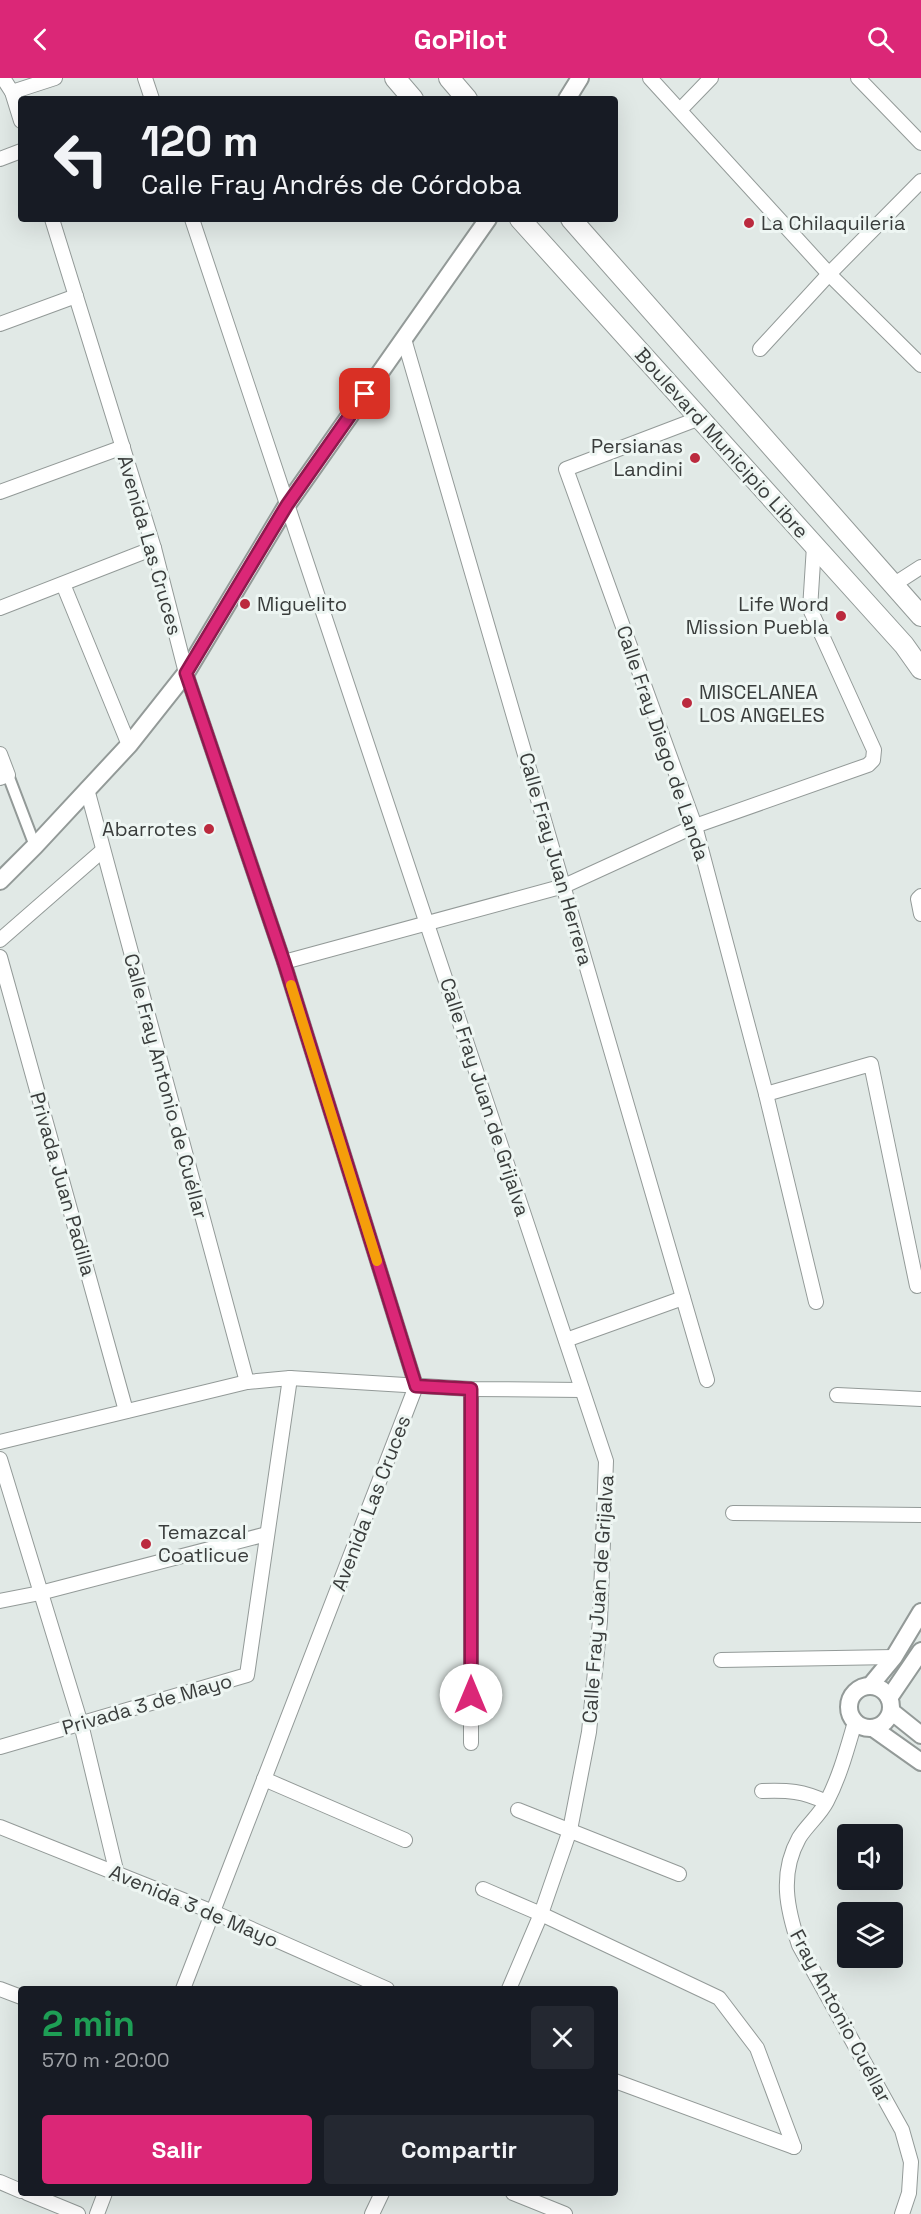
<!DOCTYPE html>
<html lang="es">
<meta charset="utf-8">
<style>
body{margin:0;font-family:"Space Grotesk",sans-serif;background:#242831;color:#f1f3f6;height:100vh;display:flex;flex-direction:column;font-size:22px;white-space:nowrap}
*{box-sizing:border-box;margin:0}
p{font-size:20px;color:#9ea1a6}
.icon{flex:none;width:33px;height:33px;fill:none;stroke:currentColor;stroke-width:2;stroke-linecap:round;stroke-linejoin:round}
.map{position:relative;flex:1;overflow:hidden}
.details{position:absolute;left:18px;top:1908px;width:600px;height:210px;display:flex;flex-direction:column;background:#171b24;border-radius:6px;box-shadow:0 6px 24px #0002}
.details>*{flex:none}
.guide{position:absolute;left:18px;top:18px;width:600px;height:126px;border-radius:6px;box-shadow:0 6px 24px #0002;background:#171b24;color:#f1f3f6;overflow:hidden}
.controls{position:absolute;left:837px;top:1746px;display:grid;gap:12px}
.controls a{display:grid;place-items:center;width:66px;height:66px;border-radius:6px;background:#171b24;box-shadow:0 6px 24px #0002;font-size:30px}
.pin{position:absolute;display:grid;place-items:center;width:51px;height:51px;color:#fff;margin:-26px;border-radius:12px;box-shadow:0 3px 9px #0006}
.me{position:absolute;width:66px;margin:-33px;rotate:0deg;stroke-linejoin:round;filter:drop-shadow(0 0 4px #0008)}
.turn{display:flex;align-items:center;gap:21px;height:126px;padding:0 24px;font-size:27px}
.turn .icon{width:78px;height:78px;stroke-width:2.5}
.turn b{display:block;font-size:42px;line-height:51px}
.round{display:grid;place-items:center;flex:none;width:63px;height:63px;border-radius:6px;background:#242831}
.headline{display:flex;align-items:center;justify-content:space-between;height:102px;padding:0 24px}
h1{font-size:36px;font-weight:800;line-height:45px;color:#1e9e55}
.cta{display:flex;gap:12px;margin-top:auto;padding:12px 24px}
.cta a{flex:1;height:69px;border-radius:6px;background:#db2777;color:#fff;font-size:24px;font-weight:800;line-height:69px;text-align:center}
.cta a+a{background:#242831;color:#f1f3f6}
header{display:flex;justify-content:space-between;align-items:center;height:78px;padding:0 24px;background:#db2777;color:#fff;font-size:27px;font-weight:800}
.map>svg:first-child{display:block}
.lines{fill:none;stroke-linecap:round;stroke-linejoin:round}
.pedestrian-casing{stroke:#939a98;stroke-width:14}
.minor-casing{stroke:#939a98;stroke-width:16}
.tertiary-casing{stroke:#939a98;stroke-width:20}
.secondary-casing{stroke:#939a98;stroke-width:22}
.pedestrian{stroke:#fff;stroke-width:10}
.minor{stroke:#fff;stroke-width:14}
.tertiary{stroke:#fff;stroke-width:16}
.secondary{stroke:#fff;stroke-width:20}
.route-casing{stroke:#8e194d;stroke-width:15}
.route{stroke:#db2777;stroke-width:10}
.slow{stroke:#f59e0b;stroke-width:10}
.poi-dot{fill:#bb2a3e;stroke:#eef6f3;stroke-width:2}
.labels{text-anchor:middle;stroke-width:6;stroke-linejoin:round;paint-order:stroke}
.poi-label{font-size:20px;fill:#3a3d3c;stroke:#eef6f3;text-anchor:start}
.street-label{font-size:20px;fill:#3a3d3c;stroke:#eef6f3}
</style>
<header><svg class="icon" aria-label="back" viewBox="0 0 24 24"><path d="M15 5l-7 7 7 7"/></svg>GoPilot<svg class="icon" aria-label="search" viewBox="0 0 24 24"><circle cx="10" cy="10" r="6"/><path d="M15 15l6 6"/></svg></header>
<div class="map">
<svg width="921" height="2136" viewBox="0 0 921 2136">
<rect width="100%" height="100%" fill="#e1e9e6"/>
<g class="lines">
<g class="pedestrian-casing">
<polyline id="pedestrian" points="8,697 35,768"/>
</g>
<g class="minor-casing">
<g id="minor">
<polyline points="3,0 12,14 21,43"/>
<polyline points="145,0 152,21"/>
<polyline points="650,0 829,196 921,287"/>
<polyline points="858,0 921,65"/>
<polyline points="12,14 55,0"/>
<polyline points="680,32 711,0"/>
<polyline points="0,81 21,73"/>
<polyline points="52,141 154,470 186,595 284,884 416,1308 183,1911"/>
<polyline points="192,141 606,1383 600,1543 589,1654 570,1752 541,1836 509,1911"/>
<polyline points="0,246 76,218"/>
<polyline points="404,261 707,1302"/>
<polyline points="760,271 829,196 921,103"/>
<polyline points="700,340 566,391 695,748 766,1016 816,1224"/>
<polyline points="0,414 123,369"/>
<polyline points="63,506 129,667"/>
<polyline points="893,507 921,489"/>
<polyline points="0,530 154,470"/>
<polyline points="0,676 8,697 0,700"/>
<polyline points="87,711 247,1304"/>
<polyline points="921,818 918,821 921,836"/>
<polyline points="0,862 102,773"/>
<polyline points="0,879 126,1333"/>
<polyline points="284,884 564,808 695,748 868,687 873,682 874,672 810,531 814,468"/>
<polyline points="766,1016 871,986 917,1208"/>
<polyline points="566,1262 683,1220"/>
<polyline points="837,1317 921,1321"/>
<polyline points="0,1364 247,1304 290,1300 471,1311 582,1312"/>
<polyline points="0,1381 81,1646 117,1796"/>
<polyline points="733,1435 921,1437"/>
<polyline points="0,1523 40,1515 267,1456"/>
<polyline points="721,1582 894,1579"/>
<path d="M855 1644C847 1671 840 1698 827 1723 820 1737 807 1747 799 1760 779 1796 787 1831 799 1867L902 2052 911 2084 909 2115 902 2136"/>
<polyline points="471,1665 471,1311"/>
<polyline points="0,1669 247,1597 290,1300"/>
<polyline points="264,1701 405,1762"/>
<path d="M762 1713C788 1712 803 1713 826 1724"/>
<polyline points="518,1732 679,1796"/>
<polyline points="0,1749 213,1834 387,1911"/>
<polyline points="483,1811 541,1836 719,1920 757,1970 794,2069"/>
<polyline points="0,1911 21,1919"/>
<polyline points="615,2003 794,2069"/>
<polyline points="0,2104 21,2113"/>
<polyline points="27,2115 78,2136"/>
<polyline points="513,2115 565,2136"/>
<polyline points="97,2136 105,2115"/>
<polyline points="372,2136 382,2115"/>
</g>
</g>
<g class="tertiary-casing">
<g id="tertiary">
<polyline points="567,21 580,0"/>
<polyline points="0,803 35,768 129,667 186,595 287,427 488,141"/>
<circle cx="870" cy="1629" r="21"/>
<polyline points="870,1608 894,1579 921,1534"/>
<polyline points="889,1620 921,1573"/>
<polyline points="891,1633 921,1657"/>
<polyline points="873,1650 921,1684"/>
</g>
</g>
<g class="secondary-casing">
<g id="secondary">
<polyline points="395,0 413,21"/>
<polyline points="449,0 467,21"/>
<polyline points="520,141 904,567 921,591"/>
<polyline points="571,141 921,538"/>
</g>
</g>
<use href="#pedestrian" class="pedestrian"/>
<use href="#minor" class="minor"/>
<use href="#tertiary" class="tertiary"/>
<use href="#secondary" class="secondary"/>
</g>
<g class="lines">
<g class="route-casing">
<polyline id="route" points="365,316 287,427 186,595 284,884 416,1308 471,1311 471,1617"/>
</g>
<use href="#route" class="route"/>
<polyline class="slow" points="291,907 377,1183"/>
</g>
<g class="poi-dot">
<circle cx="749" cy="145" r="6"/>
<circle cx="695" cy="380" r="6"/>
<circle cx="245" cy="526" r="6"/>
<circle cx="841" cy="538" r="6"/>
<circle cx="687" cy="625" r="6"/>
<circle cx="209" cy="751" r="6"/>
<circle cx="146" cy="1466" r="6"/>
</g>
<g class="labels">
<g class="poi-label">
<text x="761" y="152">La Chilaquileria</text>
<text x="683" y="375" text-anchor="end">Persianas<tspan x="683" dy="23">Landini</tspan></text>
<text x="257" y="533">Miguelito</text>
<text x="829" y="533" text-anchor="end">Life Word<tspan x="829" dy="23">Mission Puebla</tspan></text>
<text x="699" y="621">MISCELANEA<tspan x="699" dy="23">LOS ANGELES</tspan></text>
<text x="197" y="758" text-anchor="end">Abarrotes</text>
<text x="158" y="1461">Temazcal<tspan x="158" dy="23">Coatlicue</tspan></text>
</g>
<g class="street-label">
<text transform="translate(722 365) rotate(48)" y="7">Boulevard Municipio Libre</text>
<text transform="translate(150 467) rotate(74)" y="7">Avenida Las Cruces</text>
<text transform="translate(663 665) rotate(71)" y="7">Calle Fray Diego de Landa</text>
<text transform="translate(556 781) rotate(74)" y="7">Calle Fray Juan Herrera</text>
<text transform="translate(166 1008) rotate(75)" y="7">Calle Fray Antonio de Cuéllar</text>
<text transform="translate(485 1019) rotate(72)" y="7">Calle Fray Juan de Grijalva</text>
<text transform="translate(63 1106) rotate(74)" y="7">Privada Juan Padilla</text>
<text transform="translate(371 1425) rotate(-69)" y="7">Avenida Las Cruces</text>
<text transform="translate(598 1521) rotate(-86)" y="7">Calle Fray Juan de Grijalva</text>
<text transform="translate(147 1626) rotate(-16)" y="7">Privada 3 de Mayo</text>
<text transform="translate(194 1828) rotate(23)" y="7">Avenida 3 de Mayo</text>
<text transform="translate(841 1938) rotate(62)" y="7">Fray Antonio Cuéllar</text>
</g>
</g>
</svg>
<div class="controls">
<a><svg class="icon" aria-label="sound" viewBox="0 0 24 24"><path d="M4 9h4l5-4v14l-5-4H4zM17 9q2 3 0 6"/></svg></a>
<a><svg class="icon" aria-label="layers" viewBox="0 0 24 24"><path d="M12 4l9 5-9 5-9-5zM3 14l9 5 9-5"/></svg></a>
</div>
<div class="pin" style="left:365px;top:316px;background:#d93025"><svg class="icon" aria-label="arrive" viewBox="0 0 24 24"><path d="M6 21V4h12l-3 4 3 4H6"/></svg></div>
<svg class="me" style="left:471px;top:1617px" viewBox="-20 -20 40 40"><circle r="19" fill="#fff"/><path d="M0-13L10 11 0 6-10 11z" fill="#db2777"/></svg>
<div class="guide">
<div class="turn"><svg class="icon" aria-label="left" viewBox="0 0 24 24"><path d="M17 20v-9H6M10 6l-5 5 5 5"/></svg><div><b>120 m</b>Calle Fray Andrés de Córdoba</div></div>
</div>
<section class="details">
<div class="headline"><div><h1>2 min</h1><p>570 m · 20:00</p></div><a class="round"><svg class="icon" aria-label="close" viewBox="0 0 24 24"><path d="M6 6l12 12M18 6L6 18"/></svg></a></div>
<div class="cta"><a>Salir</a><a>Compartir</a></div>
</section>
</div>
